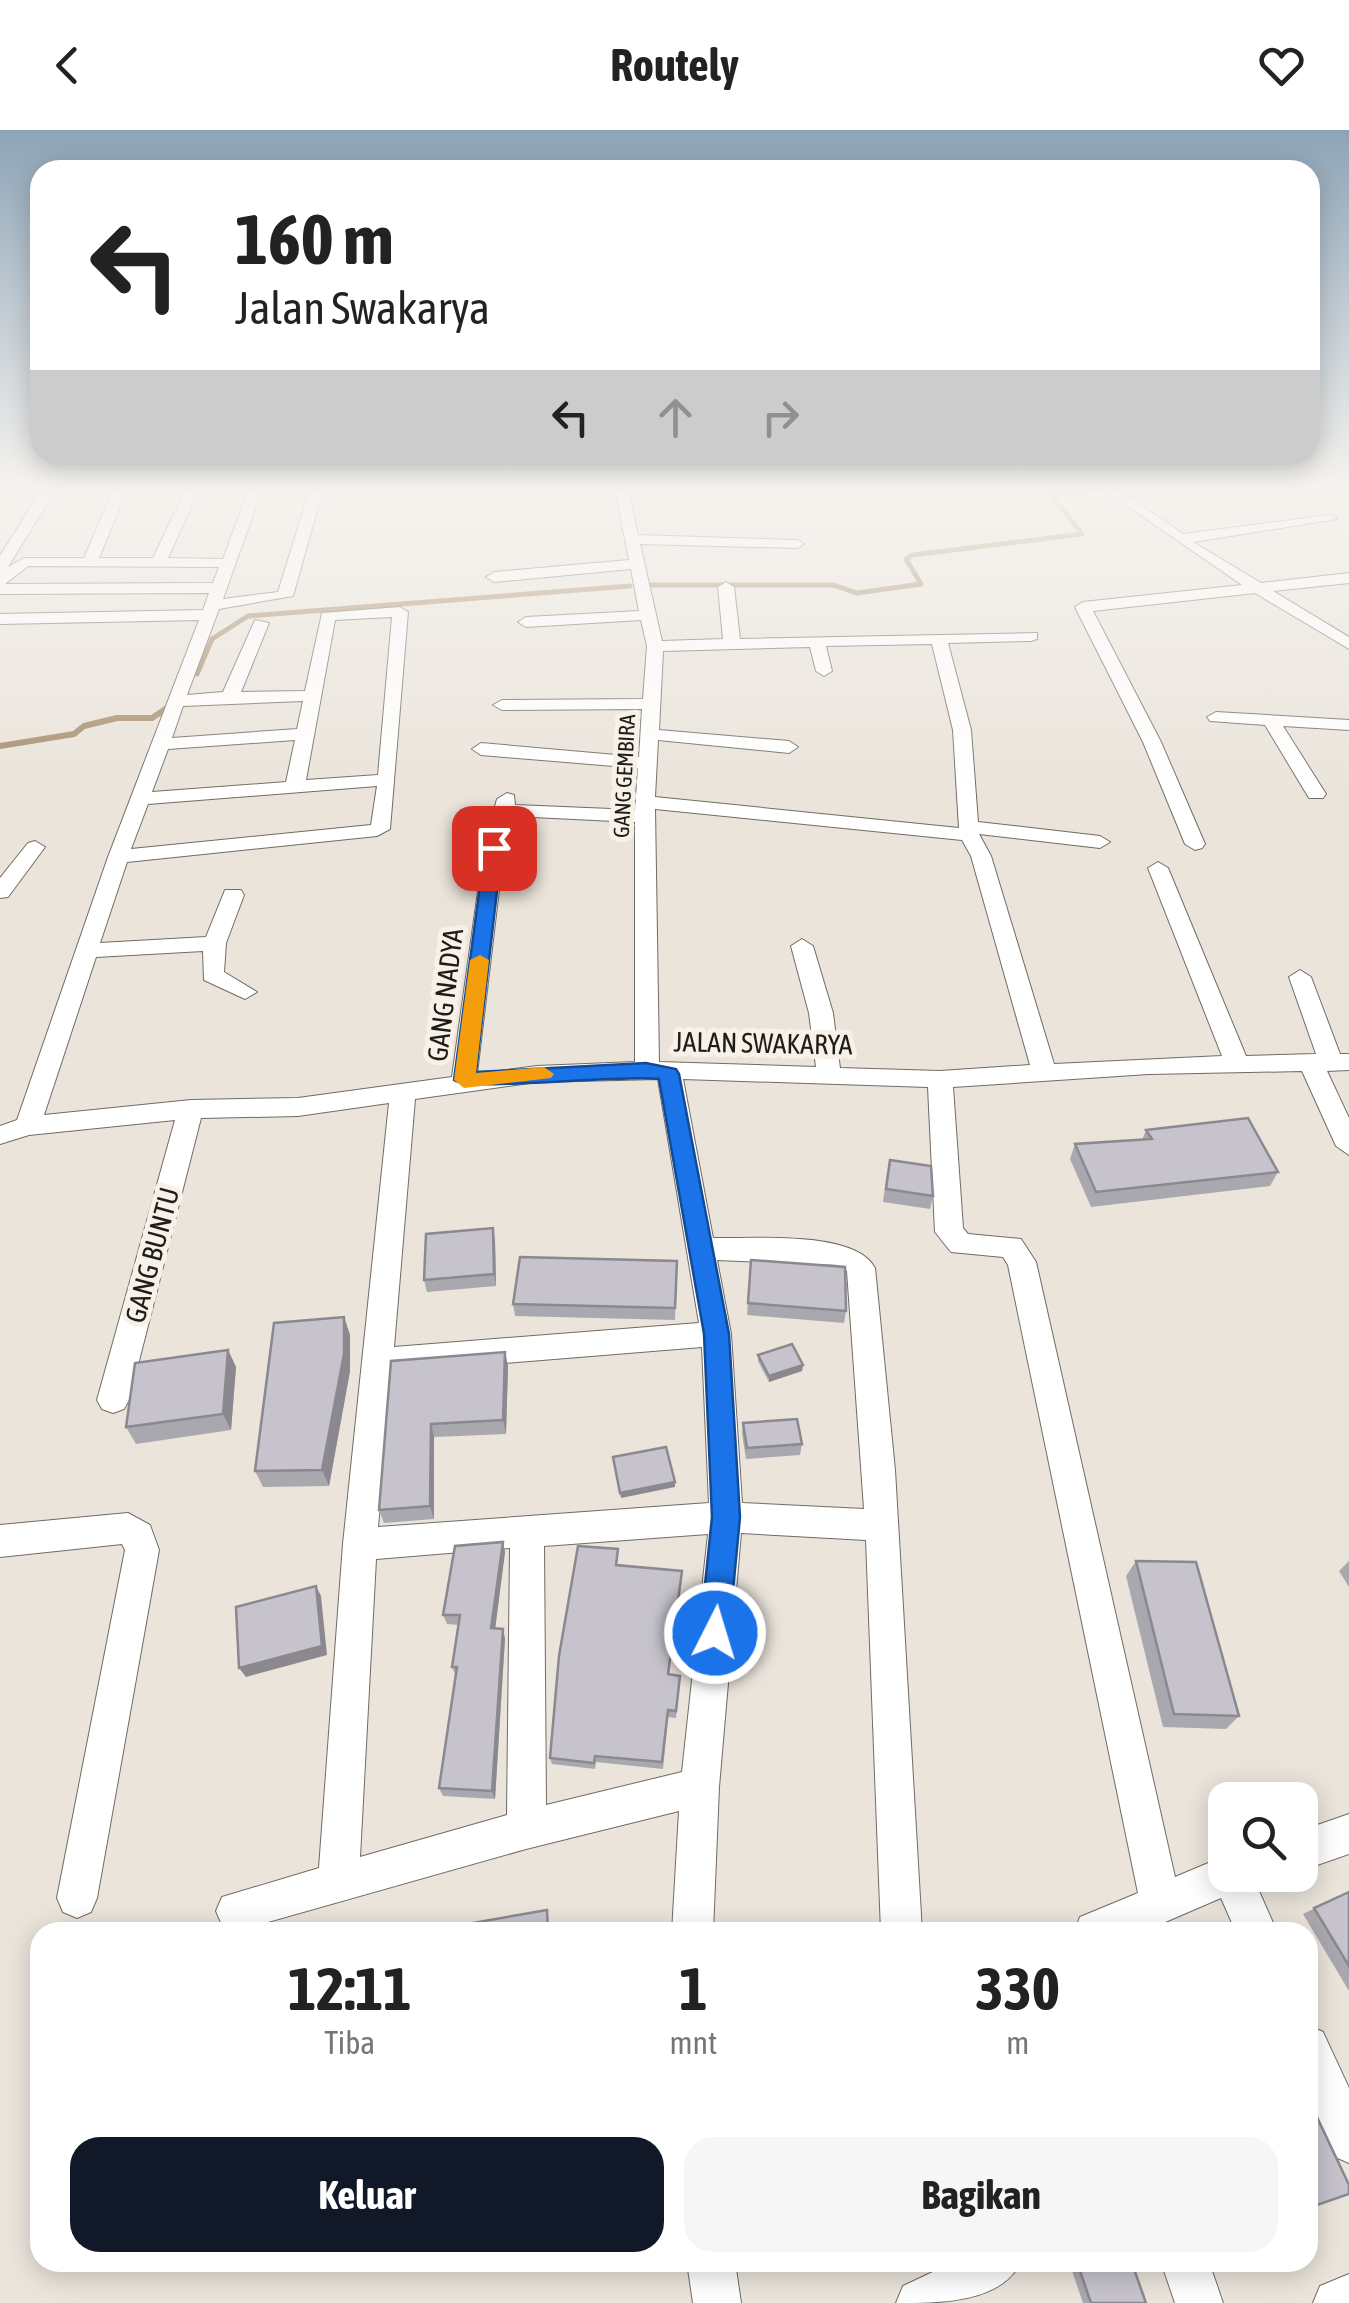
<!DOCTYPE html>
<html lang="id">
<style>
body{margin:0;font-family:"Asap Condensed",sans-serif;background:#f6f6f6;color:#222;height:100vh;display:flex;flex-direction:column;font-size:38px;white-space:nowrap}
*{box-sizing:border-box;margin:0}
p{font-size:32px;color:#767676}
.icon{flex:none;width:55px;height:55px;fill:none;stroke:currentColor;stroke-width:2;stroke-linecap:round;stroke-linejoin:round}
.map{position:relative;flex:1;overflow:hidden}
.side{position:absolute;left:30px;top:1792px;width:1288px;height:350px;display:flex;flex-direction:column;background:#fff;border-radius:30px;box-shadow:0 5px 25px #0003}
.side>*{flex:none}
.top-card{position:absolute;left:30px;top:30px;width:1290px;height:305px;border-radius:30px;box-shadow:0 5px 25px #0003;background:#fff;color:#222;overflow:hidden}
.controls{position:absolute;left:1208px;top:1652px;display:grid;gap:20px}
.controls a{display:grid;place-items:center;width:110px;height:110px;border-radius:20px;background:#fff;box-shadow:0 5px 25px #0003;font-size:50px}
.pin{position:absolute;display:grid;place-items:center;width:85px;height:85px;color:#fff;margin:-42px;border-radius:20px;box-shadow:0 5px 15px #0006}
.me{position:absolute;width:110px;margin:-55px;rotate:5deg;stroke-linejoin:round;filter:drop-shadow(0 0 8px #0008)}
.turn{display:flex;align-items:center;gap:35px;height:210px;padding:0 40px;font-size:45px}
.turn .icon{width:130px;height:130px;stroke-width:2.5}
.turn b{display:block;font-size:70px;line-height:85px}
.lanes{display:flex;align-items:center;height:95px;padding:0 40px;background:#0003;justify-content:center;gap:50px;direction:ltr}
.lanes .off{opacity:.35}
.eta{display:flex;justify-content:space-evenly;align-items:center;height:170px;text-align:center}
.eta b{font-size:60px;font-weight:700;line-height:70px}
.button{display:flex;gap:20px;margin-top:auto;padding:20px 40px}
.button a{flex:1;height:115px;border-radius:30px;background:#111827;color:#fff;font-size:40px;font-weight:700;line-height:115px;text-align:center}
.button a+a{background:#f6f6f6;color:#222}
header{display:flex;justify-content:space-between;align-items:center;height:130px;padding:0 40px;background:#fff;font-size:45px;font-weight:700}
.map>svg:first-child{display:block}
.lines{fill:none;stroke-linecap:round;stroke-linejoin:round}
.stream-far1{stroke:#a58d6e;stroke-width:5}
.stream{stroke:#a58d6e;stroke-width:6}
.minor-casing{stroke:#716b64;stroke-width:2}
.minor{fill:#fff;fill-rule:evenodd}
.wall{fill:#aaa8af}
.shaded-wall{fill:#8b888f}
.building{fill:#c6c3cc;stroke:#8b888f;stroke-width:2.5}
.route{fill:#1a73e8;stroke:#114b97;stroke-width:2.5}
.slow{fill:#f59e0b}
.labels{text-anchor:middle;stroke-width:10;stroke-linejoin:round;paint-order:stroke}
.far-street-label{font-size:22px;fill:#1f1d1a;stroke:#f8f1e8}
.street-label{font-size:28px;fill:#1f1d1a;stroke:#f8f1e8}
</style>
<header><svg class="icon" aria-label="back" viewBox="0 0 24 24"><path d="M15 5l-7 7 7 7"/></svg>Routely<svg class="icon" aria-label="heart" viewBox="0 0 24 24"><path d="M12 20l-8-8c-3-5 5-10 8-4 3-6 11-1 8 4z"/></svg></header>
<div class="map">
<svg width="1349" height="2173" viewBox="0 0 1349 2173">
<rect width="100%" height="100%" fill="#eae4db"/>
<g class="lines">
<g class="stream-far1">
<polyline points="648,455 833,455 857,463 921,454 906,429 913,425 1082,404 1051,365 1099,359"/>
<polyline points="197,544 212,509 248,486 630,456"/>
</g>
<polyline class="stream" points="0,616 74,604 84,596 117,588 152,588 167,578"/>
<g class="minor-casing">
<g id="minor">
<path d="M0 359H56L8 437 24 428H84L114 359H127L99 428H153L186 359H199L168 428 223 429 249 359H262L223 469 278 462 310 359H323L293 466 219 479 187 565 223 562 255 490 269 493 241 562 305 561 322 483 400 477 408 482 390 699 377 706 127 732 100 813 206 807 225 760H241L244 765 226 813 224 842 257 862 245 869 204 850 203 821 96 827 44 985 191 970 298 968 452 947 484 718 497 669 507 663 514 665 515 675 635 680 638 638 481 625 472 619 481 613 639 627 642 579 502 580 493 575 502 570 643 569 647 516 641 490 526 497 518 492 526 487 639 481 631 439 494 452 486 447 494 442 629 430 615 359H628L638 405 797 410 804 414 797 418 640 414 662 511 723 509 718 457 726 452 734 457 740 509 1037 503V509L1031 511 948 513 971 600 978 692 1100 706 1110 712 1100 718 979 704 991 726 1054 934 1222 926 1148 738 1158 732 1168 738 1246 926 1316 924 1289 847 1300 840 1311 847 1340 924H1349V940L1327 941 1349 988V1025L1336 1016 1302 941 1149 944 953 957 963 1098 968 1104 1021 1109 1036 1132 1175 1747 1225 1726V1745H1252L1277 1802H1236L1221 1768 1142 1802H1074L1080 1787 1138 1763 1008 1135 1003 1127 951 1122 935 1102 928 957 683 949 713 1108C753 1109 855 1100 875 1138L895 1340 922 1802H881L866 1410 741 1403 719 1657 713 1802H672L679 1681 526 1719 236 1801 222 1795 216 1781 222 1767 319 1738 343 1414 389 973 298 986 201 988 129 1270 124 1279 113 1283 102 1279 97 1270 175 990 29 1005 0 1014V996L17 990 108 727 199 490 0 494V484L203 480 209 463 0 464V426L37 367 0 365ZM28 436 219 437 213 453 5 454ZM392 487 378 645 306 650 335 490ZM932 514 953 600 959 698 655 667 658 610 789 623 798 617 789 611 659 600 663 521 810 517 816 541 824 546 832 541 826 516ZM303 571 297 599 172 608 183 576ZM295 610 286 652 152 662 168 619ZM377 656 371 695 131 719 148 674ZM655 679 962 710 971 726 1030 935 940 941 840 938 833 883 813 816 802 809 791 816 809 883 816 937 659 932ZM512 686 635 692V932L537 936 477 944 504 718ZM658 949 699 1193 394 1217 415 969 537 952ZM717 1130 838 1135 847 1141 864 1379 742 1373 731 1204ZM702 1217 709 1373 378 1397 392 1242ZM708 1404 682 1642 546 1675 544 1416ZM510 1418 507 1685 360 1727 376 1429Z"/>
<polygon points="1103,359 1118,359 1183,404 1330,385 1337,389 1193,412 1261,453 1349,443 1349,453 1273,461 1349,507 1349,519 1255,463 1093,481 1161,612 1205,714 1202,718 1195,720 1185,714 1143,612 1075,477 1083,472 1242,455"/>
<polygon points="1216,582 1349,590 1349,600 1283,596 1326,664 1323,668 1309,668 1265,595 1210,591 1207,587"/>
<polygon points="35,711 45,717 8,767 0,768 0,748 28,713"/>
<polygon points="128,1383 150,1395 159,1420 97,1768 91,1782 77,1788 63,1782 57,1768 125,1420 122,1414 0,1427 0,1395"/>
<polygon points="1349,1684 1349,1724 1300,1741 1300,1701"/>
<polygon points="1308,1895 1323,1902 1349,1958 1349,2033 1333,2026 1308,1967"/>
<polygon points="687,2132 735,2132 741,2173 693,2173"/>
<path d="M954 2132H1021C1000 2173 942 2173 896 2173L903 2156Z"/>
<polygon points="1161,2132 1209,2132 1223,2173 1175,2173"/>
<polygon points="1349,2144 1349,2173 1313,2173 1320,2156"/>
</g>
</g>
<use href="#minor" class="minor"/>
</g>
<g class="wall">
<polygon points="1146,1000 1278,1042 1270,1056 1091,1077 1070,1029 1075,1014 1142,1010"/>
<polygon points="887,1042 933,1066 930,1079 883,1072"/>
<polygon points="495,1110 496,1156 427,1162 424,1150"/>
<polygon points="751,1130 846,1181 844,1193 747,1185"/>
<polygon points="677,1131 675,1190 515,1186 513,1174"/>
<polygon points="344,1187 350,1205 350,1241 329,1356 263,1357 255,1341"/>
<polygon points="228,1220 236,1237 231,1300 136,1314 126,1297"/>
<polygon points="505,1222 508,1236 506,1304 434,1307 434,1389 384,1393 379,1380 391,1231"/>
<polygon points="758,1225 803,1235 802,1241 769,1252 758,1231"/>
<polygon points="743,1293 802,1314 800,1325 746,1329 742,1304"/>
<polygon points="503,1412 505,1422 495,1498 505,1508 495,1669 443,1666 439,1658 456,1546 452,1537 459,1495 447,1494 443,1485"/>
<polygon points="618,1427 617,1435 682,1449 669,1544 680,1546 676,1588 668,1587 663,1639 596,1632 595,1639 552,1634 550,1628"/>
<polygon points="1136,1431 1239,1586 1226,1599 1163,1597 1126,1446"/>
<polygon points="1349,1431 1349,1457 1339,1441"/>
<polygon points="1349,1762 1349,1861 1303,1784"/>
<polygon points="1069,2132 1127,2132 1129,2137 1133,2136 1146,2173 1083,2173"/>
</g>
<g class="shaded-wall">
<polygon points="493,1098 495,1110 496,1156 494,1144"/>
<polygon points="344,1187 350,1205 350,1241 329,1356 322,1340"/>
<polygon points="228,1220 236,1237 231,1300 223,1284"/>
<polygon points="505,1222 508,1236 506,1304 503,1290"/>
<polygon points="803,1235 802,1241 769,1252 769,1246"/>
<polygon points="431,1294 434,1307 434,1389 430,1376"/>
<polygon points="675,1352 675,1357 621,1368 620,1363"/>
<polygon points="503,1412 505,1422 494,1508 491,1498"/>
<polygon points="316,1456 321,1466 327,1525 246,1547 239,1538"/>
<polygon points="503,1499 505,1508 495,1669 492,1661"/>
</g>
<g class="building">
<polygon points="1248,988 1278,1042 1096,1062 1075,1014 1152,1009 1146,1000"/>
<polygon points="890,1030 931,1036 933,1066 886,1059"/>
<polygon points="493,1098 494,1144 424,1150 426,1104"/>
<polygon points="520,1127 677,1131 675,1178 513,1174"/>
<polygon points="751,1130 845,1137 846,1181 748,1173"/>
<polygon points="344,1187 344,1224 322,1340 255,1341 274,1193"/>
<polygon points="792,1214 803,1235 769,1246 758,1225"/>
<polygon points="228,1220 223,1284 126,1297 135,1233"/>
<polygon points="505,1222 503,1290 431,1294 430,1376 379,1380 391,1231"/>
<polygon points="797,1289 802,1314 747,1318 743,1293"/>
<polygon points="666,1317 675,1352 620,1363 613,1327"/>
<polygon points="503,1412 491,1498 503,1499 492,1661 439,1658 457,1537 452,1537 460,1485 443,1485 455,1416"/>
<polygon points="578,1416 618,1419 616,1435 682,1441 668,1544 680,1546 676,1581 668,1580 662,1632 595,1626 594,1633 550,1628 559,1526"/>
<polygon points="1136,1431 1196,1432 1239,1586 1174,1584"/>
<polygon points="316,1456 322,1516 239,1538 236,1477"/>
<polygon points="1349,1762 1349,1836 1314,1778"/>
<polygon points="547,1780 548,1802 461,1802 461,1795"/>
<polygon points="1308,1968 1349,2055 1349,2064 1308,2078"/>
<polygon points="1077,2132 1128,2132 1129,2138 1133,2136 1146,2173 1091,2173"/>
</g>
<linearGradient id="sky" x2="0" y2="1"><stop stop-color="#8da4b7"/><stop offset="0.54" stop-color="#f6f3ef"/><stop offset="1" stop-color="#f6f3ef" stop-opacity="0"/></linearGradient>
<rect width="1349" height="663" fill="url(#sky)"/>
<path class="route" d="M494 713 502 718 476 942 646 933 676 939 679 944 729 1204 740 1387 729 1503 725 1513 715 1517 704 1513 700 1503 712 1387 704 1204 659 949C626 944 465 962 454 950L485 718Z"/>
<polygon class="slow" points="480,825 489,830 476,943 544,937 554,944 551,948 464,958 454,950 470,830"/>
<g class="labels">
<g class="far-street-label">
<text transform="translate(624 646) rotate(-87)" y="8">GANG GEMBIRA</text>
</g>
<g class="street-label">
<text transform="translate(445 865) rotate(-83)" y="10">GANG NADYA</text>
<text transform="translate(763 913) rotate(1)" y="10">JALAN SWAKARYA</text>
<text transform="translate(152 1125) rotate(-75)" y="10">GANG BUNTU</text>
</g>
</g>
</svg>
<div class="controls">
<a><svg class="icon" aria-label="search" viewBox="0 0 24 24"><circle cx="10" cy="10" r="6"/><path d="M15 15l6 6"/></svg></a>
</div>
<div class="pin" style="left:494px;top:718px;background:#d93025"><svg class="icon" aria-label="arrive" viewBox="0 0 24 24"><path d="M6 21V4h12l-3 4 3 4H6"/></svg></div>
<svg class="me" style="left:715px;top:1503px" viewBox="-20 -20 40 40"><circle r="17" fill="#1a73e8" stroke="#fff" stroke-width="3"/><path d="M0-11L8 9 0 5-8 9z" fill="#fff"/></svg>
<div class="top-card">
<div class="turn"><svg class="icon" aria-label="left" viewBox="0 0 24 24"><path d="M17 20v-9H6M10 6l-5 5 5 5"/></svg><div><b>160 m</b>Jalan Swakarya</div></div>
<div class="lanes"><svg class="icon" aria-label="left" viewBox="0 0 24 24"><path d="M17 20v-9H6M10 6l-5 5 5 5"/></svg><svg class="icon off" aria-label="ahead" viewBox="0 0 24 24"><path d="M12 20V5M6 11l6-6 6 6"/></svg><svg class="icon off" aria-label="right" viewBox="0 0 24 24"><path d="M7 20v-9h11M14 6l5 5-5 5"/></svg></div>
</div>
<section class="side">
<div class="eta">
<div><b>12:11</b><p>Tiba</p></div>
<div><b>1</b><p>mnt</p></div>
<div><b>330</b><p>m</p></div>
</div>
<div class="button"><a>Keluar</a><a>Bagikan</a></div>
</section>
</div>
